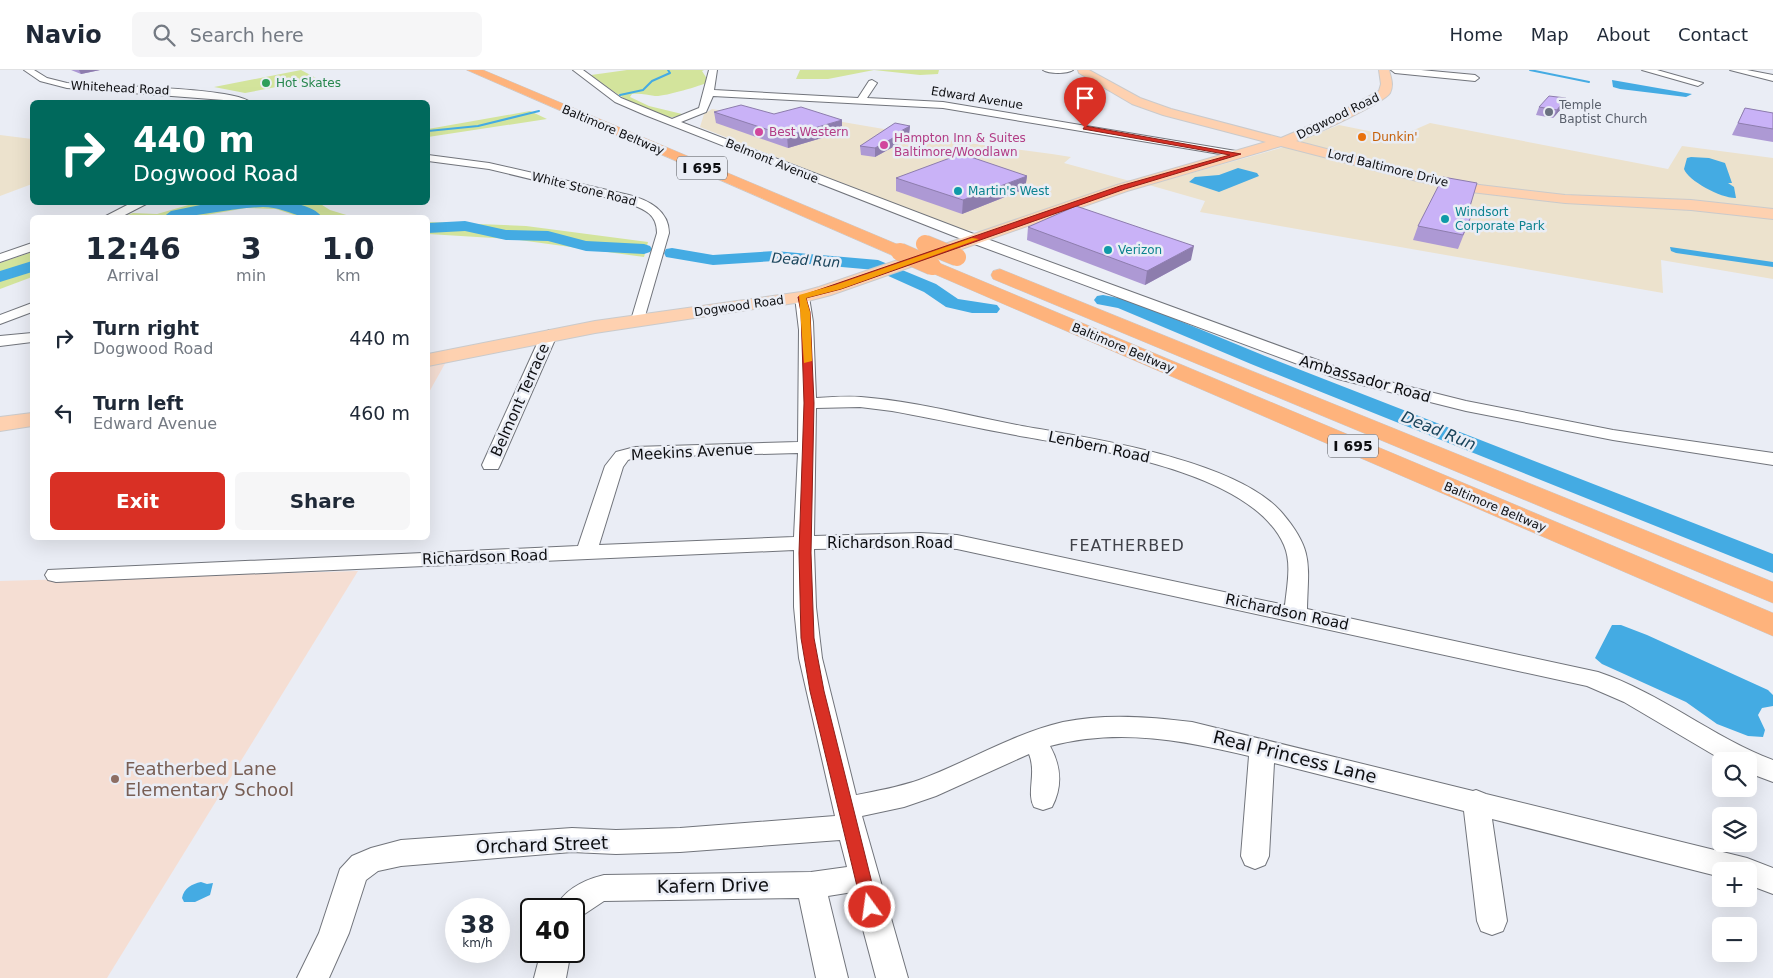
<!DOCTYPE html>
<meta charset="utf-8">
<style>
body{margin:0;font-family:"DejaVu Sans",sans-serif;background:#f6f6f7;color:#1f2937;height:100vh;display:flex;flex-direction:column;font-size:19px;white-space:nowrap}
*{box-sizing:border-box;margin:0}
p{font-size:16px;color:#747a83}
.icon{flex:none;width:28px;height:28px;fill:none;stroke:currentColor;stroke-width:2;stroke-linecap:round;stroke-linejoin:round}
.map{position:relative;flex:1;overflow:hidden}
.drawer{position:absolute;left:30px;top:145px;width:400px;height:325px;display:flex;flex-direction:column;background:#fff;border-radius:8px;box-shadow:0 5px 20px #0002}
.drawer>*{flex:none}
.top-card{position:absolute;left:30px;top:30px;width:400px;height:105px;border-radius:8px;box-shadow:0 5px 20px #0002;background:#00695c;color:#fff;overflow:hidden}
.controls{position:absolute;left:1712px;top:682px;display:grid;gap:10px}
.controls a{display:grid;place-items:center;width:45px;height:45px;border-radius:8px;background:#fff;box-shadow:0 5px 20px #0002;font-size:25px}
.speed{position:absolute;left:445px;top:828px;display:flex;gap:10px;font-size:25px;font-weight:700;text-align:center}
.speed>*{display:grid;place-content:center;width:65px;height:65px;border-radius:50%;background:#fff;box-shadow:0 5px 20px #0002;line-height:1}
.speed small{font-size:12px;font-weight:400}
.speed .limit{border:2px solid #111;border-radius:8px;background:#fff;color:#111}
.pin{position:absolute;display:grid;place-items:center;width:42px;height:42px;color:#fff;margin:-51px -21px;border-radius:50% 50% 50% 0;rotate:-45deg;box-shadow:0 0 5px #0007}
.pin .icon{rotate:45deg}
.me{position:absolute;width:55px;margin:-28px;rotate:346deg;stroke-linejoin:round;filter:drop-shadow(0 0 4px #0008)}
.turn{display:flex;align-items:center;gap:18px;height:105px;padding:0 20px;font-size:22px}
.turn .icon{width:65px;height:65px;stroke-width:2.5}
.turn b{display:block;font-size:35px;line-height:42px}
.eta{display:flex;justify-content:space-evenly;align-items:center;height:85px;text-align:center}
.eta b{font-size:30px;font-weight:800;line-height:35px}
.action{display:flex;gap:10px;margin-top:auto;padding:10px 20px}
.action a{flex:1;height:58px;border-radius:8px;background:#d93025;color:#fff;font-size:20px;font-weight:800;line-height:58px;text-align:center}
.action a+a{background:#f6f6f7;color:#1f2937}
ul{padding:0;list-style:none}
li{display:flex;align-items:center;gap:15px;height:75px;padding:0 20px}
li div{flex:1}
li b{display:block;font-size:19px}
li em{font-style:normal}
header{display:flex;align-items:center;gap:30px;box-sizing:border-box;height:70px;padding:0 25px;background:#fff;border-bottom:1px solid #e0e1e3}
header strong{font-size:24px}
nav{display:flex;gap:28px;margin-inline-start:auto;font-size:18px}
.search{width:350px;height:45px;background:#f6f6f7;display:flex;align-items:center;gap:12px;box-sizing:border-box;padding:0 18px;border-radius:8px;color:#747a83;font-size:19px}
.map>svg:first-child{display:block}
.commercial{fill:#ece2cd}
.education{fill:#f5ded3}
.green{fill:#d3e49c}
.water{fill:#44abe3}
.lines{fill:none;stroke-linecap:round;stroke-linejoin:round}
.stream-far1{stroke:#44abe3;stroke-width:2}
.stream{stroke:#44abe3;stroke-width:2.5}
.river{fill:#44abe3;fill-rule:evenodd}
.minor-casing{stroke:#71747b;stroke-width:2}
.major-casing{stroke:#cacacb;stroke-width:2}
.highway-casing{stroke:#cacacb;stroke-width:1}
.minor{fill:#fff;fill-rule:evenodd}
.major{fill:#fed1b0;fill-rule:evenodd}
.highway{fill:#feb37c;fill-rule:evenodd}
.highway-bridge-casing{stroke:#cacacb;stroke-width:19;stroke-linecap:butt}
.highway-bridge{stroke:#feb37c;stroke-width:18}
.wall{fill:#ad99d4}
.shaded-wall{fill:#8d7dad}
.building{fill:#c9b2f7;stroke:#8d7dad}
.route{fill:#d93025;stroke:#8d1f18}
.slow{fill:#f59e0b}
.leisure-dot{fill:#2e9e5b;stroke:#eaedf5;stroke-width:2}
.worship-dot{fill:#6b7280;stroke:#eaedf5;stroke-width:2}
.hotel-dot{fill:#d1479c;stroke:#eaedf5;stroke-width:2}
.food-dot{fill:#e8710a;stroke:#eaedf5;stroke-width:2}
.culture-dot{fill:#0f9aa8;stroke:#eaedf5;stroke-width:2}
.education-dot{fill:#8d6e63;stroke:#eaedf5;stroke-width:2}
.labels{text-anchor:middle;stroke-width:5;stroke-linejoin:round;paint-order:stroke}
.far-leisure-label{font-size:12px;fill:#27864d;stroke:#eaedf5;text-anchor:start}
.far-street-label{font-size:12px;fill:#0d0e11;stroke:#eaedf5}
.far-worship-label{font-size:12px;fill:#5b616d;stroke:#eaedf5;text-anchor:start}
.far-hotel-label{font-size:12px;fill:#b23c85;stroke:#eaedf5;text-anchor:start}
.far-food-label{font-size:12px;fill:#c56008;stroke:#eaedf5;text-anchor:start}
.far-culture-label{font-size:12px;fill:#0d838f;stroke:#eaedf5;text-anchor:start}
.shield{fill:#eaedf5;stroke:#4f5155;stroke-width:1}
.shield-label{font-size:14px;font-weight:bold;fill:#0d0e11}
.far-water-label{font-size:14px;font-style:italic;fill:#19445b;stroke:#eaedf5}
.street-label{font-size:15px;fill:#0d0e11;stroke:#eaedf5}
.water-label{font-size:16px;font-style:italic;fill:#19445b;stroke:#eaedf5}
.neighbourhood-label{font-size:16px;letter-spacing:1px;fill:#404249;stroke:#eaedf5}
.near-street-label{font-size:18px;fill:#0d0e11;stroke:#eaedf5}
.near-education-label{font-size:18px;fill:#785e54;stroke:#eaedf5;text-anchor:start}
</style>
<header>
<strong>Navio</strong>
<div class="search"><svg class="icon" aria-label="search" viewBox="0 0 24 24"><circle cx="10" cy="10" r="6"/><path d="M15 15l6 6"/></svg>Search here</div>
<nav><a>Home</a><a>Map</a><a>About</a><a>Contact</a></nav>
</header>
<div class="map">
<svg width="1773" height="908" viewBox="0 0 1773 908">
<rect width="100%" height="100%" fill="#eaedf5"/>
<g class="commercial">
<polygon points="712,39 772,49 784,42 960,72 1052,84 1071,87 1064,93 1130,111 983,161 961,160 700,57 704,44"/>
<polygon points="1430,53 1668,99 1682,76 1773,88 1773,209 1661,190 1663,223 1200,142 1205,131 1149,115 1284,77 1339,55 1398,67"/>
<polygon points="0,65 32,69 32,114 0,126"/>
</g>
<g class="education">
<polygon points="447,290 428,324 428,294"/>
<polygon points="358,501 107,908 0,908 0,511"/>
</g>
<g class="green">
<polygon points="301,0 318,9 245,23 214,17"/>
<path d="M627 0H704L702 1 709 12C700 16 663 27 655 26 647 25 641 23 632 24L630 27 649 36 682 44C661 59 609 18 591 5Z"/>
<polygon points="800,0 939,0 938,4 920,5 874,0 828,9 796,9"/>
<polygon points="530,41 547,49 428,67 428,59"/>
<polygon points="199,132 319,133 330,140 353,147 300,147 276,139 246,138 195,147 122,147 133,143 157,144"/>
<polygon points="428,152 526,156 648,172 644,187 512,169 428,164"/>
<polygon points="32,182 32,207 0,219 0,193"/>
</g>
<g class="water">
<polygon points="1612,10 1692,24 1686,27 1620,19 1613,17"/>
<path d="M1691 87 1709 88 1725 93 1732 113H1728L1734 117 1736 128C1723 129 1688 111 1684 99L1687 88Z"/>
<polygon points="1238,98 1257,103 1259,106 1219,122 1189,112 1195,107 1219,105"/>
<polygon points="1670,177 1773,192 1773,197 1676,183 1671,181"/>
<polygon points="1612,555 1621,555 1647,565 1768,620 1773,625 1773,636 1762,638 1758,645 1765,660 1763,667 1748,666 1717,654 1686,632 1602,594 1595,588"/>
<path d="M201 812 207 814 213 813 210 825 195 832H184L182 828C184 818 192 814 201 812Z"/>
</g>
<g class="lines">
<g class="stream-far1">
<polyline points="1530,0 1589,12"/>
<polyline points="620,25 643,20 652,11 670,3 668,0"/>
<polyline points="428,61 478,56 539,41"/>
</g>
<polyline class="stream" points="254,134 259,132"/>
<g class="river">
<path d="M215 132C242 132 306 124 323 148 317 148 310 149 304 147 289 143 278 137 263 137 228 138 195 148 162 148L171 141Z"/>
<polygon points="465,151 506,160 548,161 586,171 644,174 650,176 652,179 650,182 644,184 586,181 548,171 506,170 465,161 428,163 428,153"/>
<polygon points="672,178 713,185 775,181 878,190 936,214 958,229 997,235 1000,239 997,243 972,243 946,237 924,222 875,200 775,191 713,195 666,187 664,183 666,179"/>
<polygon points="32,191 32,202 0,212 0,201"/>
<polygon points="1103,225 1129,230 1265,286 1773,484 1773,503 1251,294 1118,238 1097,234 1094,230 1097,226"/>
</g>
<g class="minor-casing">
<g id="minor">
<path d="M24 0H34L47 8 67 13C99 16 233 17 250 32L67 18 40 11Z"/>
<polygon points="573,0 583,0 621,28 672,49 699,38 709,0 717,0 714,20 858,28 869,11 872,10 877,13 867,28 943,32 1242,82 1243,84 1238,87 943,38 713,26 706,42 681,52 979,166 1350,302 1466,331 1613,360 1773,383 1773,395 1613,370 1466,341 1338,309 969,172 645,45 615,32"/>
<path d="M1043 0H1073C1067 4 1049 4 1043 0Z"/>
<polygon points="1391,0 1421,0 1475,5 1479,8 1475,11 1395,3"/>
<polygon points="1642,0 1657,0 1703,13 1698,16"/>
<polygon points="1730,0 1747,0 1773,5 1773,11"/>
<path d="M428 85 489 93 629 125C649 130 669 141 669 163L643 253 638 254 631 250 657 163C657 142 642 139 625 132L489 99 428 91Z"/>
<polygon points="133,132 150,132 119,148 102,148"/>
<polygon points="32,173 32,181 0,192 0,184"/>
<path d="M802 223 809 227 813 252 816 328C831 327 847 326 861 327 915 331 969 346 1022 356 1090 368 1239 390 1283 444 1314 481 1308 495 1307 539L1598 602C1661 623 1712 667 1773 690V712L1749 703V691H1724L1624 632 1587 616 957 479 920 477 814 479 816 537 822 588 856 725C877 721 899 717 919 710 968 692 1012 664 1063 652 1106 643 1150 647 1192 652L1473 721 1476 720 1486 724 1747 788 1773 798V824L1749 815V801H1721V807L1492 749 1507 851 1503 861 1492 865 1481 861 1477 851 1464 741 1274 693 1269 786 1265 795 1255 799 1245 795 1241 786 1249 686C1182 670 1118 658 1050 676 1061 696 1063 716 1052 737L1043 740 1034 737C1026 722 1037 704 1029 684L936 726 904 737 862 746 908 908H876L853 822 828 826 848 908H816L799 828 604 831 574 851V839H555C564 819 584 810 604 805L811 802 847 797 840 770 680 782 616 784 572 782 401 796 378 801 366 810 349 863 329 908H297L319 863 340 799 352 786 371 778 401 770 572 758 616 760 680 758 835 746 799 588 794 537V480L56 512 48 510 45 505 48 500 578 476 605 396 616 382 635 377 798 372 799 260 795 227ZM860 337 892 341C937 349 981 359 1026 367 1097 380 1251 401 1284 475 1292 493 1287 516 1285 535L957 465 920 463 814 466 816 338ZM798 383 794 467 599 475 623 397 628 390 636 387Z"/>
<polygon points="32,233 32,242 0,254 0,245"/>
<polygon points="549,260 557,265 500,395 498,399 484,399 482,395 541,265"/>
<polygon points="32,263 32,272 0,276 0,266"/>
<polygon points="541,881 571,881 566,908 534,908"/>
</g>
</g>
<g class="major-casing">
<g id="major">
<path d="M1078 0H1089L1140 28 1171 39 1281 68 1337 44 1379 21 1381 14 1379 0H1389C1391 8 1394 15 1390 23 1384 33 1310 67 1296 71L1418 103 1471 114 1565 125 1691 130 1773 139V149L1691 140 1565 133 1471 122 1417 111 1281 76 1127 121 831 225 808 231 595 263 428 296V284L595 251 801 222 819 217 1117 115 1266 72 1163 45 1132 34 1079 3Z"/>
<polygon points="32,343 32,356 0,361 0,347"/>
</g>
</g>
<g class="highway-casing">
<g id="highway">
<polygon points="467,0 483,0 906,178 909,182 906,186 894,186"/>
<polygon points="932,190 1773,543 1773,566 925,200 923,196 925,192"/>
<polygon points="1000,199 1773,512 1773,533 993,209 991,205 993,201"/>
</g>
</g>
<use href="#minor" class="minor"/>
<use href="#major" class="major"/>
<use href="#highway" class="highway"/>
<g class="highway-bridge-casing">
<g id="highway-bridge">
<polyline points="925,174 957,187"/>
<polyline points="900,182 932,196"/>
</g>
</g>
<use href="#highway-bridge" class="highway-bridge"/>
</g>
<g class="wall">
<polygon points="71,0 100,0 81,4"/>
<polygon points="1539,37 1563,37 1553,48 1536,45"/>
<polygon points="1745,38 1773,43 1773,72 1732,65"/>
<polygon points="714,42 774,44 842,62 788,78 716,53"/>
<polygon points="910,56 909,64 902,70 902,72 875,87 861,85 860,76"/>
<polygon points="1027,106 1025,119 962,144 896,121 896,108"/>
<polygon points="1468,143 1472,144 1458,179 1413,170 1418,156"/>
<polygon points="1028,157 1191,190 1145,215 1027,170"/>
</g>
<g class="shaded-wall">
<polygon points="79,0 100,0 81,4"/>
<polygon points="1566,28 1563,37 1553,48 1557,40"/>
<polygon points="842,50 842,62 788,78 787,66"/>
<polygon points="910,56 909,64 902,70 902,72 875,87 875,78"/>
<polygon points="1027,106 1025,119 962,144 963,130"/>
<polygon points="1194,176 1191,190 1145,215 1147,201"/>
</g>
<g class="building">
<polygon points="1549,26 1566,28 1557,40 1539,37"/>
<polygon points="741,35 774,44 801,37 842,50 787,66 714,42"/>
<polygon points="1745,38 1773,43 1773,59 1738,53"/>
<polygon points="895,53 910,56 899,62 902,63 875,78 860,76"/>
<polygon points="958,85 965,85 1027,106 963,130 896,108"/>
<polygon points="1443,107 1477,113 1468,143 1472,144 1463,165 1418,156"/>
<polygon points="1076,136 1194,176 1147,201 1028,157"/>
</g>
<polygon class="route" points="1085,56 1241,84 1125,119 841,219 806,228 810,242 814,333 811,483 814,568 824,621 878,837 876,843 870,845 864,843 862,837 810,621 801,568 799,483 804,333 801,242 798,227 1120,116 1230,85 1083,59"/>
<polygon class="slow" points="972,168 979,169 841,219 806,228 810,242 812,291 804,293 799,225 835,215"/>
<circle class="leisure-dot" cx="266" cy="13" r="5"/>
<circle class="worship-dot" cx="1549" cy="42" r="5"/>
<g class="hotel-dot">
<circle cx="759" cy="62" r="5"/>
<circle cx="884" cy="75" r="5"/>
</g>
<circle class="food-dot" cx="1362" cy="67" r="5"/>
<g class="culture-dot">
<circle cx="958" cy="121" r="5"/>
<circle cx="1445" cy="149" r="5"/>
<circle cx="1108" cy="180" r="5"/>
</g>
<circle class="education-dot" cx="115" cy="709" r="5"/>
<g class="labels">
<g class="far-leisure-label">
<text x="276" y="17">Hot Skates</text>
</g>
<g class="far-street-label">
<text transform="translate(120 18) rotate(3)" y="4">Whitehead Road</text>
<text transform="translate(977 28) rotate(9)" y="4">Edward Avenue</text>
<text transform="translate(1338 46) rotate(-26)" y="4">Dogwood Road</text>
<text transform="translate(613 60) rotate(23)" y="4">Baltimore Beltway</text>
<text transform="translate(772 91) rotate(22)" y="4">Belmont Avenue</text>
<text transform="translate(1388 98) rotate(14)" y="4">Lord Baltimore Drive</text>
<text transform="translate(584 119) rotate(14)" y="4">White Stone Road</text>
<text transform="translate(739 236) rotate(-8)" y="4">Dogwood Road</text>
<text transform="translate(1123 278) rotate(23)" y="4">Baltimore Beltway</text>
<text transform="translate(1495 437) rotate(23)" y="4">Baltimore Beltway</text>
</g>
<g class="far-worship-label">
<text x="1559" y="39">Temple<tspan x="1559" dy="14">Baptist Church</tspan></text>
</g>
<g class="far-hotel-label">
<text x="769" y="66">Best Western</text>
<text x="894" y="72">Hampton Inn &amp; Suites<tspan x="894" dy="14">Baltimore/Woodlawn</tspan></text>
</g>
<g class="far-food-label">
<text x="1372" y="71">Dunkin'</text>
</g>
<g class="far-culture-label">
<text x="968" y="125">Martin's West</text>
<text x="1455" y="146">Windsort<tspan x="1455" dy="14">Corporate Park</tspan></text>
<text x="1118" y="184">Verizon</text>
</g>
<g class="shield">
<rect x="677" y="86.5" width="50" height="23" rx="4"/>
<rect x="1328" y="364.5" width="50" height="23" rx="4"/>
</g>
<g class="shield-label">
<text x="702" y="103">I 695</text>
<text x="1353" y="381">I 695</text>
</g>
<g class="far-water-label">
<text transform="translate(806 190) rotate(4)" y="5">Dead Run</text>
</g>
<g class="street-label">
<text transform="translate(1365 309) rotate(16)" y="5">Ambassador Road</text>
<text transform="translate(520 330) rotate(-66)" y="5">Belmont Terrace</text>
<text transform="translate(1099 377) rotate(12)" y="5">Lenbern Road</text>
<text transform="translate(692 382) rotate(-3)" y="5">Meekins Avenue</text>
<text x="890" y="478">Richardson Road</text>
<text transform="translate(485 487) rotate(-2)" y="5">Richardson Road</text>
<text transform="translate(1287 542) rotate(12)" y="5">Richardson Road</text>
</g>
<g class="water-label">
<text transform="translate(1439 360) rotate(22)" y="6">Dead Run</text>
</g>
<g class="neighbourhood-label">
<text x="1127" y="481">FEATHERBED</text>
</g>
<g class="near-street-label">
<text transform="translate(1295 687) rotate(14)" y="6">Real Princess Lane</text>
<text transform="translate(542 775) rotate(-2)" y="6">Orchard Street</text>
<text transform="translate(713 816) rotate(-1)" y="6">Kafern Drive</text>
</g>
<g class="near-education-label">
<text x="125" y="705">Featherbed Lane<tspan x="125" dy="21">Elementary School</tspan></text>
</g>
</g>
</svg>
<div class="controls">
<a><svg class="icon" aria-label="search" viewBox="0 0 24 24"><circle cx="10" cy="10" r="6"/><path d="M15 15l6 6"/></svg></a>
<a><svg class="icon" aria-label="layers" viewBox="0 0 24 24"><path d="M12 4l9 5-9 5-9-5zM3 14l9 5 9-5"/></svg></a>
<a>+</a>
<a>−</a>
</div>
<div class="speed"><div>38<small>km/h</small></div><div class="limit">40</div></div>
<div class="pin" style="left:1085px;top:58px;background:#d93025"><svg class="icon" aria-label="arrive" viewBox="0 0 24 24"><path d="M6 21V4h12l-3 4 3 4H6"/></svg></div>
<svg class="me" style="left:870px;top:837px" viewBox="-20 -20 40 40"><circle r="17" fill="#d93025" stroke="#fff" stroke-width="3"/><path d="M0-11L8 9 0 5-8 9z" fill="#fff"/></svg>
<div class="top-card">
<div class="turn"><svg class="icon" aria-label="right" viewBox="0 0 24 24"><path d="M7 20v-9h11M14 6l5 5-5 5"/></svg><div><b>440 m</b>Dogwood Road</div></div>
</div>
<section class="drawer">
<div class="eta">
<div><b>12:46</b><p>Arrival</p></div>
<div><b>3</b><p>min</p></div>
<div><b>1.0</b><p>km</p></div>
</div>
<ul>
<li><svg class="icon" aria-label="right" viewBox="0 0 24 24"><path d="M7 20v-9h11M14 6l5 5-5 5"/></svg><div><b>Turn right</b><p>Dogwood Road</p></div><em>440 m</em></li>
<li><svg class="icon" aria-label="left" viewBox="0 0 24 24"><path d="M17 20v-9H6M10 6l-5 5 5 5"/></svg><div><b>Turn left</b><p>Edward Avenue</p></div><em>460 m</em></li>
</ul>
<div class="action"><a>Exit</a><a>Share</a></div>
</section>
</div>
